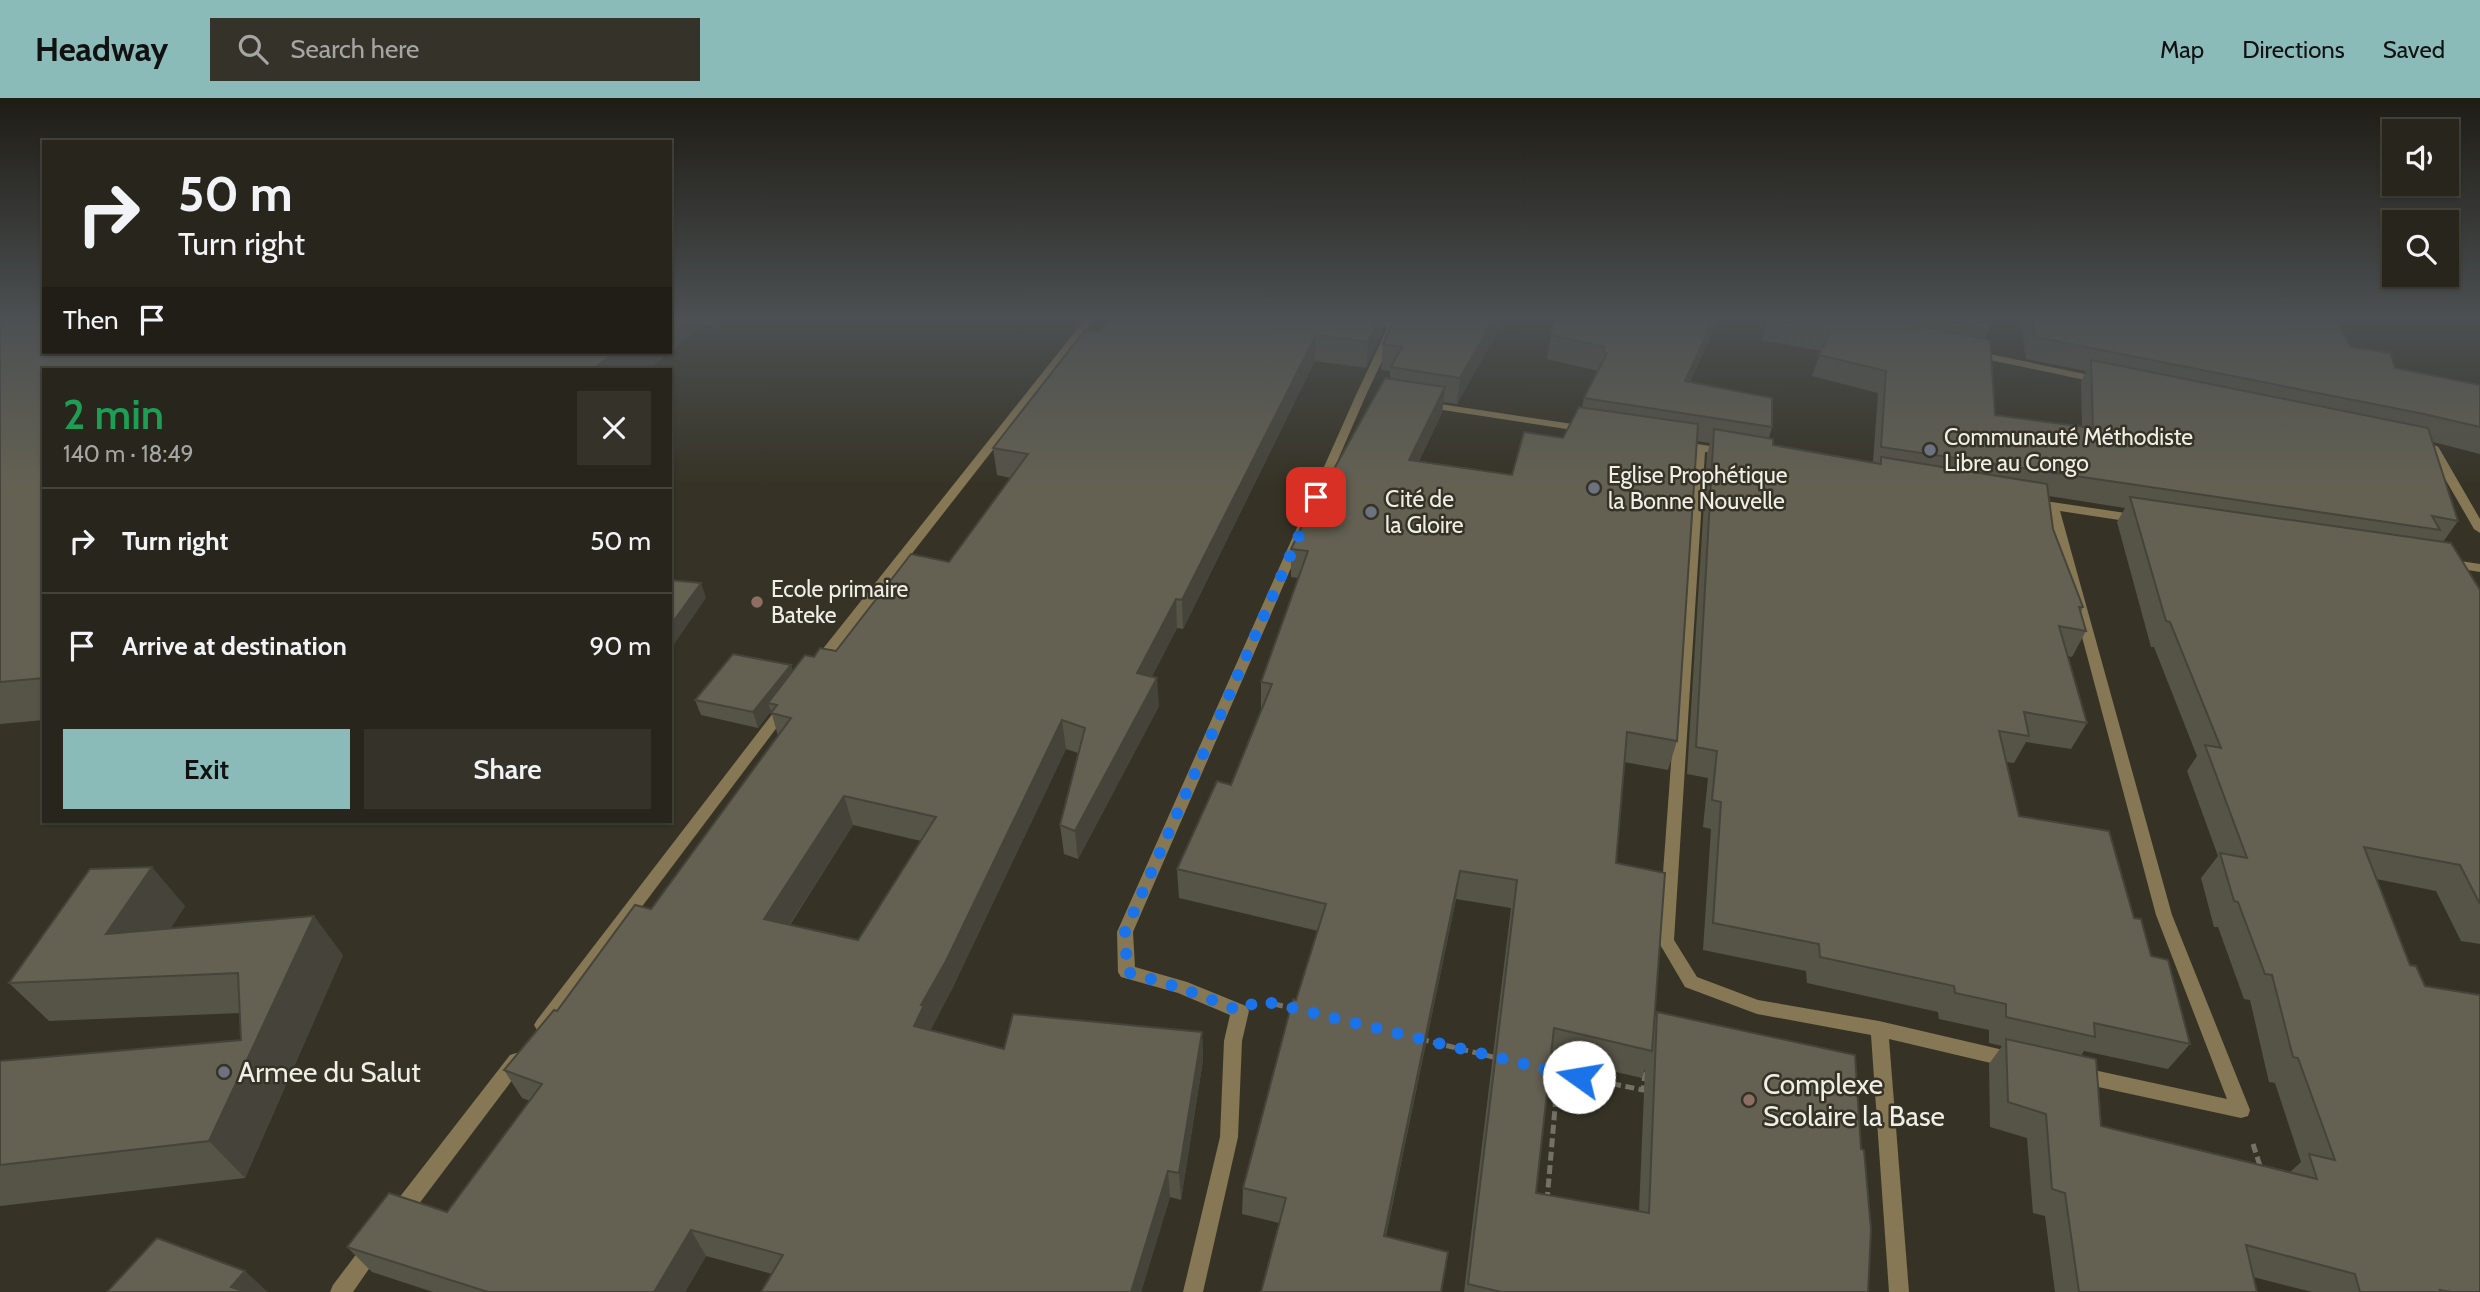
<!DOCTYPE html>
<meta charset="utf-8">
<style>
body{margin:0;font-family:Cabin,sans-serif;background:#343229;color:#f1f3f6;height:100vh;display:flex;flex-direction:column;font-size:26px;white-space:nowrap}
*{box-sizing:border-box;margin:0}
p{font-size:23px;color:#a5a5a3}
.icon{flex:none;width:38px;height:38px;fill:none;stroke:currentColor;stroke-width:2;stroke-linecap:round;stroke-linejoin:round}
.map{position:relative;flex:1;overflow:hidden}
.sheet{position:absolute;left:42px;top:270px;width:630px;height:455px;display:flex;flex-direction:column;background:#28261c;border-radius:0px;box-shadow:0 2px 5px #0004,0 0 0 2px #44433b}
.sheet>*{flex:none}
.top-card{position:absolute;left:42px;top:42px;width:630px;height:214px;border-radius:0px;box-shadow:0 2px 5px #0004,0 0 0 2px #44433b;background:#28261c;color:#f1f3f6;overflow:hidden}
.controls{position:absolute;left:2382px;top:21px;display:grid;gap:14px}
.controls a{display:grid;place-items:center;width:77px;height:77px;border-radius:0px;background:#28261c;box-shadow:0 2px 5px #0004,0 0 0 2px #44433b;font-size:35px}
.pin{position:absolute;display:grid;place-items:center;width:60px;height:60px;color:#fff;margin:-30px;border-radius:14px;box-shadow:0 4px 10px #0006}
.me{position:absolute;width:77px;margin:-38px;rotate:283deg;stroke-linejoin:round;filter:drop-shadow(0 0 5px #0008)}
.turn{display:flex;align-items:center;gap:24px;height:147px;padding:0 21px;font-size:32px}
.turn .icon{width:91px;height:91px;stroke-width:2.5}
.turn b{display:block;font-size:49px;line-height:60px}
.then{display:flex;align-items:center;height:66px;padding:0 21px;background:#0003;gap:14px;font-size:26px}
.round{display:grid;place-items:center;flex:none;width:74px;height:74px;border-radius:0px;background:#343229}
.overview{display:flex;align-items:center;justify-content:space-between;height:119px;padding:0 21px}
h1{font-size:42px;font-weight:600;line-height:52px;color:#1e9e55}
.button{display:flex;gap:14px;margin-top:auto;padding:14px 21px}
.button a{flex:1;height:80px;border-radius:0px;background:#8bbbb9;color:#111;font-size:28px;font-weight:600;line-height:80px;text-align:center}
.button a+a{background:#343229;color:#f1f3f6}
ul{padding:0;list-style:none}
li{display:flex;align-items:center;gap:21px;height:105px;padding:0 21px;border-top:2px solid #44433b}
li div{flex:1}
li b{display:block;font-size:26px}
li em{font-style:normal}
header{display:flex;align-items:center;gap:42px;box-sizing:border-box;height:98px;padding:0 35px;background:#8bbbb9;color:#111}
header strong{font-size:33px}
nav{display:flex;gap:38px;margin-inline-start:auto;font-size:24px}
.search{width:490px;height:63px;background:#343229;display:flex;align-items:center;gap:18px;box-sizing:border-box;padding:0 24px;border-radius:0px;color:#a5a5a3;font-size:26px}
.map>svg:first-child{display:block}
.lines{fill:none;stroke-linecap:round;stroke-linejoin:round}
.path{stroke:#747266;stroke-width:5;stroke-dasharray:9 4.5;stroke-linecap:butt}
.street{fill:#867855;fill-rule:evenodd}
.wall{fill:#565347;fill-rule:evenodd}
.shaded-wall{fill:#46443a}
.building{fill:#646153;stroke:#46443a;stroke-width:2;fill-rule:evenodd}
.route{stroke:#1a73e8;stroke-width:12;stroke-dasharray:0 21.6}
.worship-dot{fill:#6b7280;stroke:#363326;stroke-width:2.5}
.education-dot{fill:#8d6e63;stroke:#363326;stroke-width:2.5}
.labels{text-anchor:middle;stroke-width:5;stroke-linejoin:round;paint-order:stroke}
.poi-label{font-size:23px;fill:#f0eee6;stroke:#363326;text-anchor:start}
.near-poi-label{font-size:28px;fill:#f0eee6;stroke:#363326;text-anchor:start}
</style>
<header>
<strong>Headway</strong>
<div class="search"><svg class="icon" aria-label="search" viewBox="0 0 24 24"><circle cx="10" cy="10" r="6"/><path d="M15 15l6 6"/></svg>Search here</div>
<nav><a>Map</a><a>Directions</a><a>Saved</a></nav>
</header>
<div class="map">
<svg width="2480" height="1194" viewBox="0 0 2480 1194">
<rect width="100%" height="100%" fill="#363326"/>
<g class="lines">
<g class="path">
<polyline points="1274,906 1296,911"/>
<polyline points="1420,941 1497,960"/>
<polyline points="1546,972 1643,992 1646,967"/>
<polyline points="2253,1046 2261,1071"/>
<polyline points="1547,1103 1558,975"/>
</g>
<g class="street">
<polygon points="1086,220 1096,220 824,568 814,568 812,565 814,562"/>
<polygon points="1352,220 1371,220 1399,227 1366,297 1133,834 1135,869 1187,884 1246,908 1249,913 1242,943 1238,1039 1203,1194 1183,1194 1220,1039 1224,943 1230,917 1178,895 1121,879 1118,874 1117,834 1356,297 1388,229"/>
<polygon points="1975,253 2099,279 2104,282 2099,285 1971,258 1970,256"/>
<polygon points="1427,304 1586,328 1592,331 1586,334 1423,309 1422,307"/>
<polygon points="1679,343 1728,351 1734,354 1728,357 1705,354 1674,842 1697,879 1758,902 1879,923 2012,954 2018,956 2021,962 2018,968 2012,970 1889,941 1909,1194 1889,1194 1871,937 1757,916 1685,889 1658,843 1694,352 1675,348 1673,346"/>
<polygon points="2424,346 2437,348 2439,350 2480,421 2480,435 2474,431 2429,353 2418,349"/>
<polygon points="2045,403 2139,417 2145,421 2139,425 2060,413 2172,817 2250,1012 2248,1018 2241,1020 2080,985 2074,983 2071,977 2074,971 2080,969 2227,1001 2156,817 2048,411 2039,407"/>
<polygon points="2447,461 2480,466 2480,474 2443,468 2441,465"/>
<polygon points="785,604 790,606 792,609 790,612 549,932 543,935 537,932 534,927 537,922 780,606"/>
<polygon points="516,955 522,957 525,963 522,969 406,1123 399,1125 392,1123 389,1116 392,1109 510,957"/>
<polygon points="374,1139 381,1142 384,1149 353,1194 330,1194 333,1187 367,1142"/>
</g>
</g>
<g class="wall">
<polygon points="0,220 44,220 44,254 670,254 670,220 729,220 718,230 702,228 649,271 44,271 44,622 0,626"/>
<path d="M1110 220H1505L1457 306 1443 304 1442 315 1419 363 1512 377 1563 340 1582 309 1584 300 1598 273 1547 261 1551 237 1555 220H1719L1690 284 1772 329 1769 340 1773 347 1873 364 1878 295 1812 278 1821 253 1762 242 1768 220H1989V231L1985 241 1995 317 2082 329 2081 284 2086 273 2026 261 2020 220H2334L2351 249 2395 270 2480 287V356L2433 344 2458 423 2443 444 2480 492V846L2461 843 2436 793 2376 781 2480 1194H2312L2253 1179 2257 1194H2055L2045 1118 2033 1115 2027 1040 1990 1029 1989 966 2002 948 1989 945V932L1939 921 1938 914 1807 885 1806 873 1703 852 1711 731 1703 729 1708 680 1687 676 1707 356 1710 345 1697 343 1677 643 1668 672 1624 664 1616 765 1654 920 1657 914 1868 1194H1464L1511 810 1456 801 1386 1138 1279 1125 1242 1116 1243 1090 1296 902 1318 833 1179 800 1177 771 1231 687 1261 613V584L1299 480 1291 479V451L1390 281V273L1381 272 1383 246 1393 224 1385 221 1384 231 1366 270 1315 263 1183 531 1177 530 1152 578 1159 608 1078 761 1064 756 1060 727 1078 655 1066 651 952 891 931 931V932L1004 951 1202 934 1203 962 1181 1102 1170 1099 1141 1194H761L772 1176 706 1158 685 1194H433L372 1174 347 1149 447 1114 530 1003 522 1000 504 972 651 811 778 638 771 613 758 630 701 617 695 602 791 567 793 574 814 559 836 553 949 464 1011 380 997 377 993 350 1099 234ZM2049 398 2125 410 2117 424 2151 549H2154L2197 658 2187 673 2218 758 2201 780 2214 829H2218L2244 901 2250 902 2269 984 2275 985 2301 1064 2290 1074 2101 1028 2081 958 2084 953 2168 971 2190 946 2134 820 2019 718 2006 664 2014 665 2026 644 2071 651 2087 625 2067 558 2072 559 2086 533 2081 514 2083 509 2053 431ZM853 727 921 743 858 842 790 827ZM1551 959 1642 980 1645 971 1639 1113 1536 1095Z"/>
<polygon points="185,808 170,831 343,857 245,1080 0,1108 0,963 241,942 240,915 49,923 9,885"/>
</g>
<g class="shaded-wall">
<polygon points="670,220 700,220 702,228 649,271 593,271 615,254 670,254"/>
<polygon points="715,220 729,220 718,230"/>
<polygon points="1379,220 1385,220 1384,231 1366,270 1368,244"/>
<polygon points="1494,220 1505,220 1457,306 1460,280"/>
<polygon points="1714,220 1719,220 1679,308 1685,283"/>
<polygon points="1316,237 1315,263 1183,531 1182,502"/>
<polygon points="1445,289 1442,315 1406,389 1409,362"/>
<polygon points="701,485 706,500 670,552 670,528"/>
<polygon points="1176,501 1177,530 1139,604 1137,575"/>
<polygon points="791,567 795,582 768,605 771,613 758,630 753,614"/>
<polygon points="1157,580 1159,608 1078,761 1075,733"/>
<polygon points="1062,622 1066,651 952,891 931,931 932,935 914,928 921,907"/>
<polygon points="844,698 853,727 775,849 764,821"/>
<polygon points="152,769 185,808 142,875 106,836"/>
<polygon points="1460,773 1456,801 1380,1164 1384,1138"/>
<polygon points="314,818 343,857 245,1080 209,1043"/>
<polygon points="1202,934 1203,962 1181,1102 1179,1075"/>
<polygon points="1168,1073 1170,1099 1141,1194 1131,1194"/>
<polygon points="691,1132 706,1158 685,1194 654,1194"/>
<polygon points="245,1173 268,1194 237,1194 231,1189"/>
</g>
<g class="building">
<polygon points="0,220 44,220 44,254 615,254 593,271 44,271 44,580 0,584"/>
<path d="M1110 220H1379L1368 244 1316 237 1182 502 1176 501 1137 575 1157 580 1075 733 1060 727 1085 630 1062 622 946 863 921 907H924L914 928 1004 951 1013 916 1202 934 1179 1075 1168 1073 1131 1194H761L783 1157 691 1132 654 1194H488L347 1149 389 1095 447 1114 542 986 504 972 554 912 557 913 635 807 651 811 791 620 771 615 777 607 768 605 805 557 814 559 820 550 836 553 911 456 949 464 1028 356 993 350 1085 232 1099 234ZM844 698 936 719 858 842 764 821Z"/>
<polygon points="1395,220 1494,220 1460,280 1391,269 1402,249 1383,246"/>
<polygon points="1555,220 1714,220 1685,283 1772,300 1772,329 1584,300 1607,255 1602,254 1605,249 1551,237"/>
<polygon points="1768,220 1879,220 1990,242 1995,317 2093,330 2091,262 2428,330 2458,423 2432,418 2440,432 1881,349 1886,273 1819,257 1831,233 1768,221"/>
<polygon points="1934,220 1989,220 1989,231"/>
<polygon points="2032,220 2334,220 2351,249 2390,255 2395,270 2480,287 2480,329 2424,316 2035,239"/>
<polygon points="1385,280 1445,289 1409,362 1512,377 1524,334 1563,340 1579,309 1698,326 1677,643 1627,634 1616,765 1665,775 1652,953 1554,930 1536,1095 1649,1115 1657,914 1855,957 1861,1051 1864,1052 1871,1132 1868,1194 1501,1194 1468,1186 1517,782 1460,773 1384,1138 1448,1154 1441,1194 1261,1194 1286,1100 1243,1090 1293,901 1296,902 1326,806 1177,771 1217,683 1231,687 1272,586 1261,584 1308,453 1291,451 1302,428"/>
<polygon points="1714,331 1773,341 1773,347 1881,366 1881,359 2047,386 2053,431 2083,509 2079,509 2086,533 2059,528 2087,625 2024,614 2029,638 1999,633 2019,718 2109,733 2134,820 2141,821 2151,858 2168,862 2190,946 2094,925 2095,939 2006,919 2006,906 1955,895 1954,888 1820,859 1819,846 1713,825 1721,704 1712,702 1717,653 1696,649"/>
<polygon points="2130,399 2451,445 2480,492 2480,806 2460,767 2364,749 2410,867 2416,868 2425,888 2480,897 2480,1194 2451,1194 2440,1192 2441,1194 2360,1194 2355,1176 2246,1147 2257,1194 2079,1194 2065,1095 2052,1091 2046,1016 2008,1004 2006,941 2096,961 2101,1028 2317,1081 2309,1056 2335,1062 2298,960 2293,959 2272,877 2265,876 2238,804 2234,803 2220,755 2247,760 2205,647 2221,650 2170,524 2166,523"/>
<polygon points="670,482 701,485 670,528"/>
<polygon points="733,556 791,567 753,614 695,602"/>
<polygon points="152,769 106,836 314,818 209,1043 0,1067 0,963 241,942 238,875 9,885 90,771"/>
<polygon points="157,1140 245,1173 231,1189 246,1194 107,1194"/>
</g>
<linearGradient id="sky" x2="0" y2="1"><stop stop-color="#1e1c15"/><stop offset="0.57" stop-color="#4c5052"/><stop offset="1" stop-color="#4c5052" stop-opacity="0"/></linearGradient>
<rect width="2480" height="387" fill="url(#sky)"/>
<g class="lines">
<polyline class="route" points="1316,399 1125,834 1127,874 1181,890 1240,913 1259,902 1579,979"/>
</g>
<g class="worship-dot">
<circle cx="1930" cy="352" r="7"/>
<circle cx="1594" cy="390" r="7"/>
<circle cx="1371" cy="414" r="7"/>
<circle cx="224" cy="974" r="7"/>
</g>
<g class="education-dot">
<circle cx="757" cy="504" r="7"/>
<circle cx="1749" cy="1002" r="7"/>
</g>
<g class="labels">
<g class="poi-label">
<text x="1944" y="347">Communauté Méthodiste<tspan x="1944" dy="26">Libre au Congo</tspan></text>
<text x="1608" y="385">Eglise Prophétique<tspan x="1608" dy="26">la Bonne Nouvelle</tspan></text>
<text x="1385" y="409">Cité de<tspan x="1385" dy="26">la Gloire</tspan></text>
<text x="771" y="499">Ecole primaire<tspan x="771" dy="26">Bateke</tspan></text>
</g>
<g class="near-poi-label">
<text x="238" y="984">Armee du Salut</text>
<text x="1763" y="996">Complexe<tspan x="1763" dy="32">Scolaire la Base</tspan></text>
</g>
</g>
</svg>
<div class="controls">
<a><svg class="icon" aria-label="sound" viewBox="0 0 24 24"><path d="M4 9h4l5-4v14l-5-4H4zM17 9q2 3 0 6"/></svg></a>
<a><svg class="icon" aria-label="search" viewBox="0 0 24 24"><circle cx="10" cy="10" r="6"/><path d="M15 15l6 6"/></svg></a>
</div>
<div class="pin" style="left:1316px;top:399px;background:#d93025"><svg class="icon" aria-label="arrive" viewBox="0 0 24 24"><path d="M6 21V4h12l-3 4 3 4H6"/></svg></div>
<svg class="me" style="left:1579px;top:979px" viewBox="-20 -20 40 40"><circle r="19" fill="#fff"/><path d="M0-13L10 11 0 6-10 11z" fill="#1a73e8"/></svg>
<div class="top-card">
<div class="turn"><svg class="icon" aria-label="right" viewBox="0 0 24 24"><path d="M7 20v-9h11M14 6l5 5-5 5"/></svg><div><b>50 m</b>Turn right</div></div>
<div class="then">Then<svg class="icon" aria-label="arrive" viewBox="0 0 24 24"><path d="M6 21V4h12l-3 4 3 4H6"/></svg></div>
</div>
<section class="sheet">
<div class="overview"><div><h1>2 min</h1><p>140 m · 18:49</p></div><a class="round"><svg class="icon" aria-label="close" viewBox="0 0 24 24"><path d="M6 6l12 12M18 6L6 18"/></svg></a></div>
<ul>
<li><svg class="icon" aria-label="right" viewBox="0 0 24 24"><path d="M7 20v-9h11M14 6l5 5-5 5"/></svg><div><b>Turn right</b></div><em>50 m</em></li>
<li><svg class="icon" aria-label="arrive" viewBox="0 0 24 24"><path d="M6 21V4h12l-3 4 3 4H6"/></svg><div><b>Arrive at destination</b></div><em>90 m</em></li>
</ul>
<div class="button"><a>Exit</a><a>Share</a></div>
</section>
</div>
